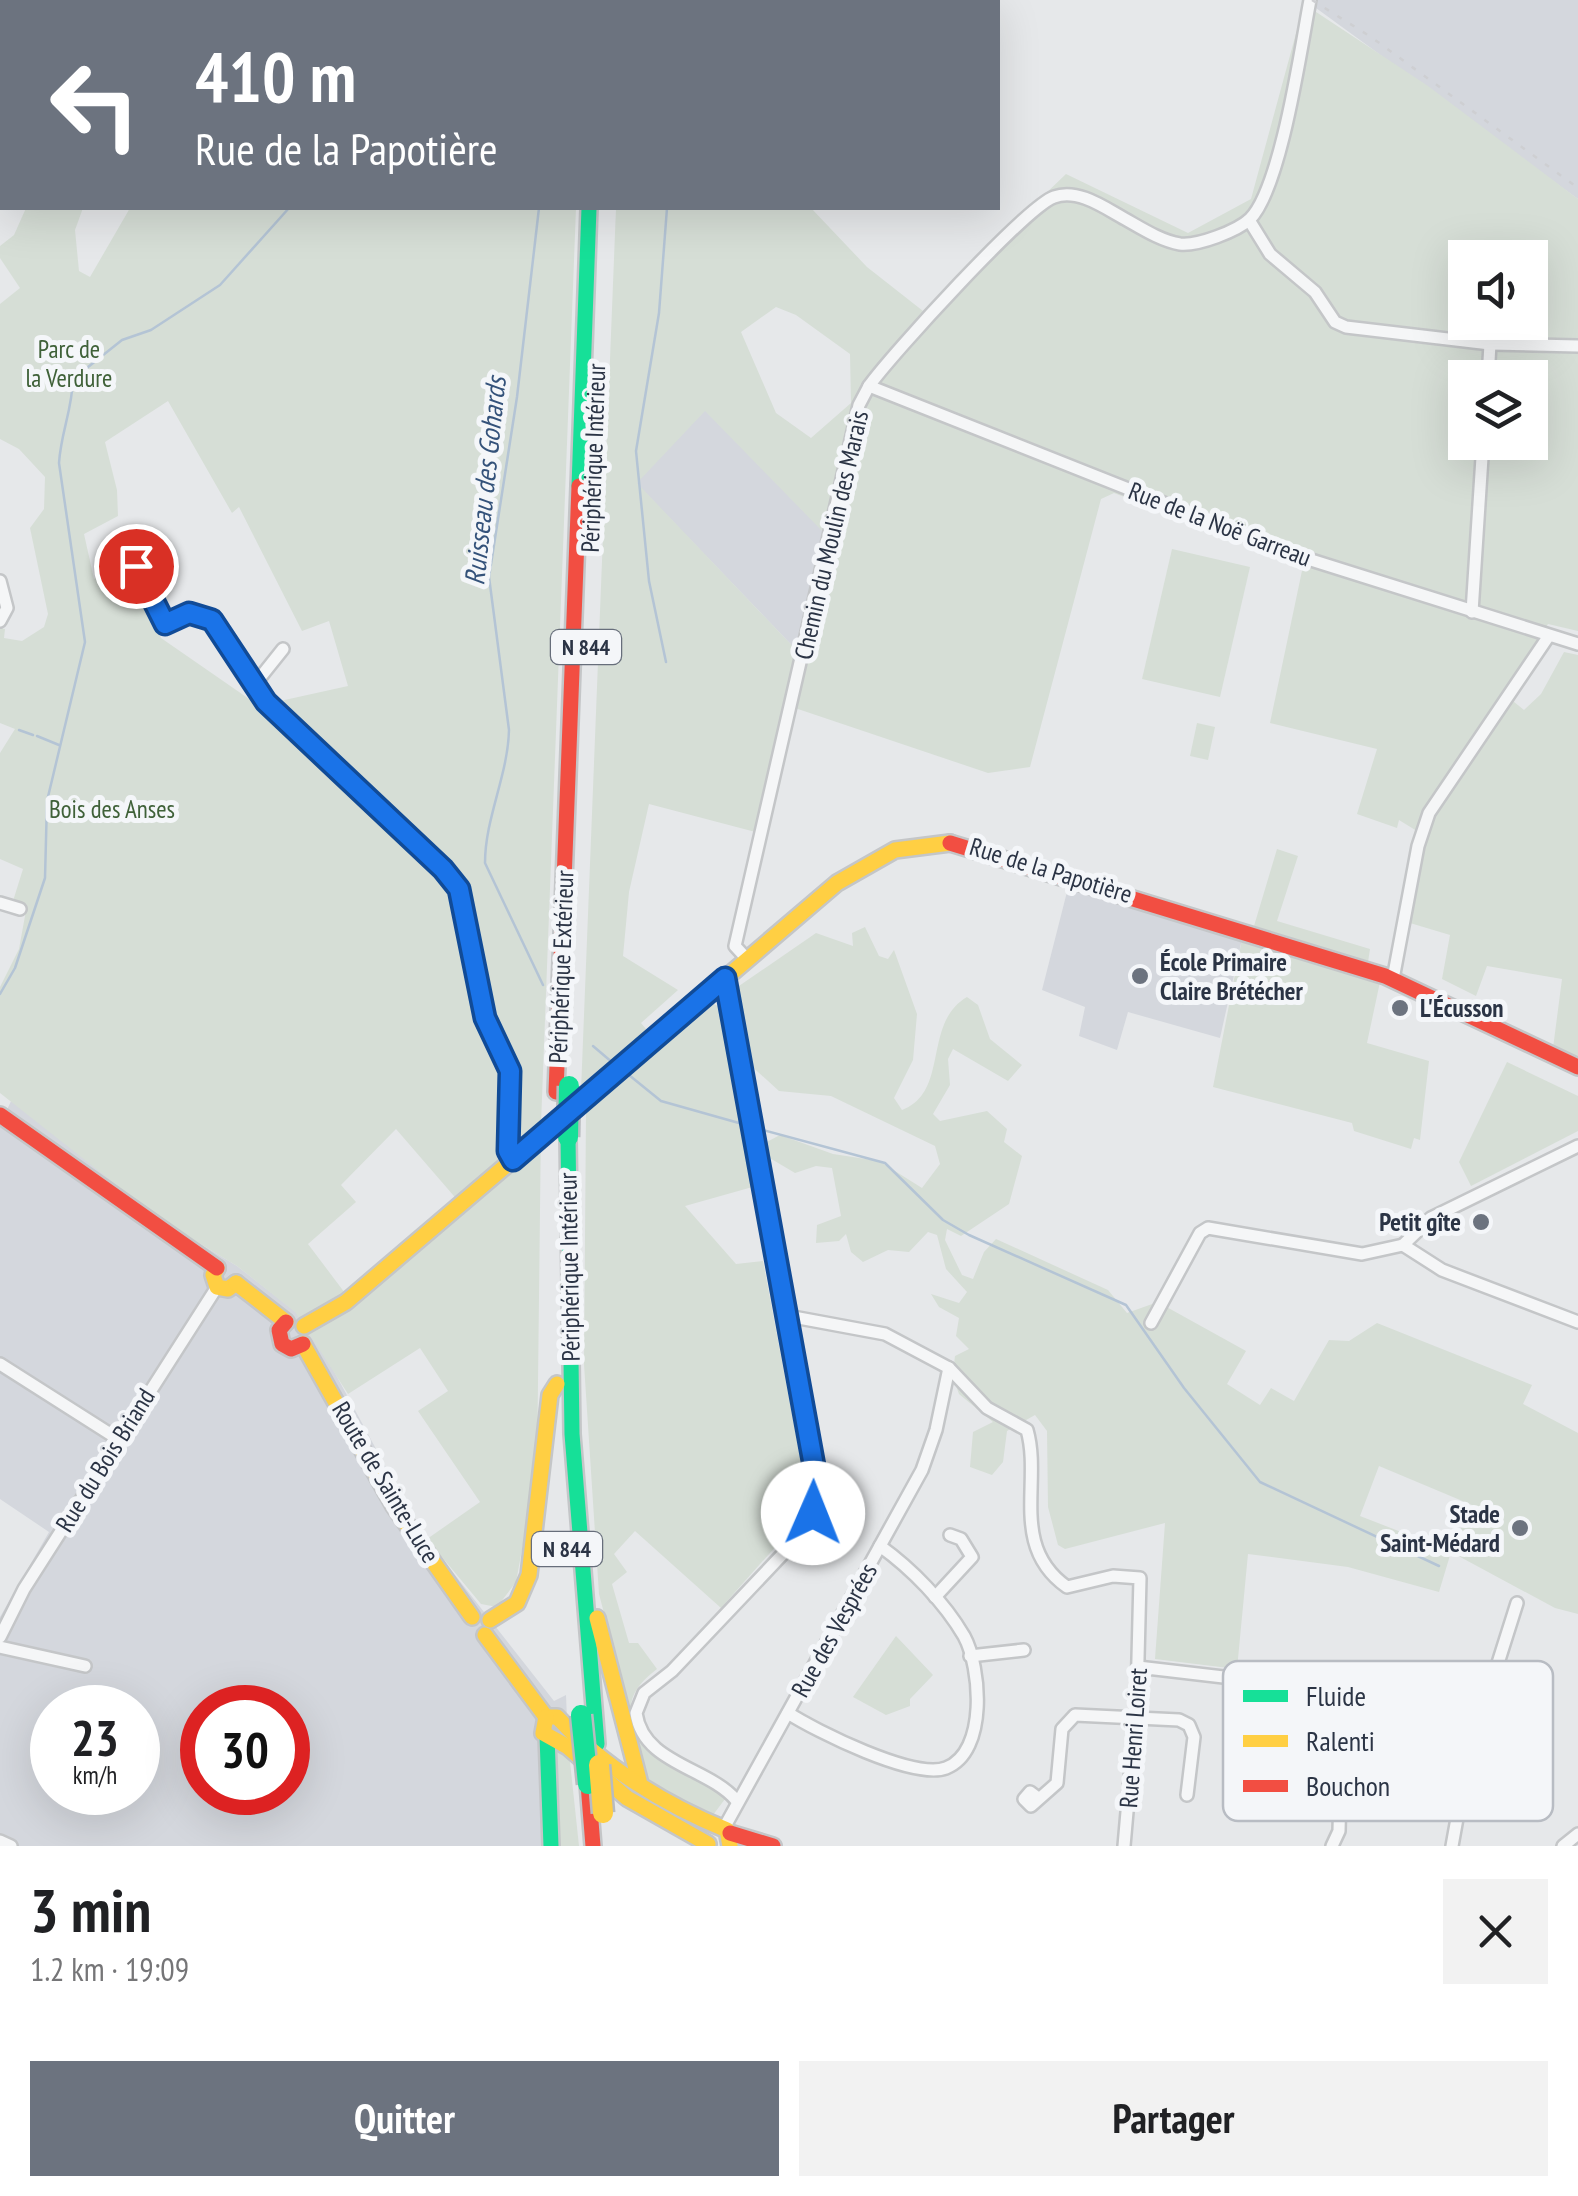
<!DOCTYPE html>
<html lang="fr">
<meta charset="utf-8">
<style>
body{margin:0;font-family:"PT Sans Narrow",sans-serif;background:#f2f2f2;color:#202124;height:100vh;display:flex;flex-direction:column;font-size:38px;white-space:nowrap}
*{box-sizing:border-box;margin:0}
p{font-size:32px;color:#757577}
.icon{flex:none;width:55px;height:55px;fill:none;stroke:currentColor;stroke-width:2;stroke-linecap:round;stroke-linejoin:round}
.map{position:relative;height:1846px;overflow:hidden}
.panel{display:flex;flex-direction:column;background:#fff;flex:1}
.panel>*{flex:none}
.guide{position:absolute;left:0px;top:0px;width:1000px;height:210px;box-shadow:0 10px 40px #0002;background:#6c737f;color:#fff;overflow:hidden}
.controls{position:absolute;left:1448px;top:240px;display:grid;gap:20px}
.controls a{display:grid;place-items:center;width:100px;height:100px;border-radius:0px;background:#fff;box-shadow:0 10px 40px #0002;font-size:50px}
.speed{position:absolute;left:30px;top:1685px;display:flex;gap:20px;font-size:50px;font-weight:700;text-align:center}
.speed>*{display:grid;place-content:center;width:130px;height:130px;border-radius:50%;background:#fff;box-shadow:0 10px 40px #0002;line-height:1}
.speed small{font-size:25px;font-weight:400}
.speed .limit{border:15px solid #d22;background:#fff;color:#111}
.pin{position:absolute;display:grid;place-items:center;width:85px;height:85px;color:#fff;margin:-42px;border:5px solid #fff;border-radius:50%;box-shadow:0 2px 10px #0007}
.me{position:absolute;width:110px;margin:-55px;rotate:1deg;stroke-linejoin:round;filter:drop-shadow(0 0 8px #0008)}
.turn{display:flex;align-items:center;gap:35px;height:210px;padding:0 30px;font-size:45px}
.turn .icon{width:130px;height:130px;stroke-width:2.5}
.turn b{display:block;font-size:70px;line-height:85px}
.round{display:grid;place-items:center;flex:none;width:105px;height:105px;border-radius:0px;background:#f2f2f2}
.head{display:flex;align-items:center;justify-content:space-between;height:170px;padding:0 30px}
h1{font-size:60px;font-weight:600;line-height:75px}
.action{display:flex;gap:20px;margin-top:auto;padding:20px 30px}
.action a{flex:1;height:115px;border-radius:0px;background:#6c737f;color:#fff;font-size:40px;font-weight:600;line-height:115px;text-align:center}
.action a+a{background:#f2f2f2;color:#202124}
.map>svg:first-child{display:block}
.built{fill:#d4d7dd;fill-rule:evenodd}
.green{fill:#d6ded6;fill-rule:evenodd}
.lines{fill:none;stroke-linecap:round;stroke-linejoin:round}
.stream{stroke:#b4c4d5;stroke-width:2.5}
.street-casing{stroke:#c4c6c8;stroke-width:16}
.fast-casing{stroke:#c4c6c8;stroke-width:20}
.slow-casing{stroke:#c4c6c8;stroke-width:20}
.jam-casing{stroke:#c4c6c8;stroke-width:20}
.street{stroke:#f5f6f7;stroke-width:11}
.fast{stroke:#16e098;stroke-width:15}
.slow{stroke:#ffcf43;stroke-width:15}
.jam{stroke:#f24e42;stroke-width:15}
.rail{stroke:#cecfd2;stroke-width:2.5;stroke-dasharray:5 10;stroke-linecap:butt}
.fast-bridge-casing{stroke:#b8bbbf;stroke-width:25;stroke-linecap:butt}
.slow-bridge-casing{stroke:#b8bbbf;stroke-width:25;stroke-linecap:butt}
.fast-bridge{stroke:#16e098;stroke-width:20}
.slow-bridge{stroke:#ffcf43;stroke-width:20}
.route-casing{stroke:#114b97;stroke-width:25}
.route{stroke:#1a73e8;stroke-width:18}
.poi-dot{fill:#6c737f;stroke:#f4f6f9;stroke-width:4}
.labels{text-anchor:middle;stroke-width:10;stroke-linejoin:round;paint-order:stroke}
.shield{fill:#f4f6f9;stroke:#676e7b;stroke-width:2.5}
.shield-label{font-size:22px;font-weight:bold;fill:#2b3445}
.park-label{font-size:25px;fill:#3f6138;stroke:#f4f6f9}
.street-label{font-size:25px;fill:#2b3445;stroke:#f4f6f9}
.poi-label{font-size:25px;font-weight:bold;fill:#2b3445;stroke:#f4f6f9;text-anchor:start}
.water-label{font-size:28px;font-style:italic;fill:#34527a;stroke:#f4f6f9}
.key{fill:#f4f6f9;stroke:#b8bcc3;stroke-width:2.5}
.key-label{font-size:28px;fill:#2b3445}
</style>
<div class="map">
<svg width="1578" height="1846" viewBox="0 0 1578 1846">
<rect width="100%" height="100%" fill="#e6e8ea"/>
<g class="built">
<polygon points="0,0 201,0 2,2 2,13"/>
<polygon points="1318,0 1578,0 1578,199 1316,8"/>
<polygon points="705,410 830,538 803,657 636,483"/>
<polygon points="1069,884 1242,939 1220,1038 1128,1012 1117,1050 1079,1036 1085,1007 1042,990"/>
<path d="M12 1099 161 1220 237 1266 296 1312 316 1338 421 1532 554 1701 566 1695 568 1743 555 1846H0V1617L49 1532 0 1499V1125ZM52 1708H138V1792H52ZM202 1708H288V1792H202Z"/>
</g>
<g class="green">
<polygon points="201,0 584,0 200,2"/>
<polygon points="624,0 827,0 624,2"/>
<path d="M1304 4 1428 86 1578 199V631L1548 624 1503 693 1524 710 1541 694 1564 652 1578 655V1060L1553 1048 1562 979 1487 966 1476 996 1442 979 1450 935 1410 923 1425 836 1399 820 1397 828 1357 814 1377 749 1270 723 1303 566 1114 493 1101 499 1030 767 988 773 792 707 763 834 649 804 629 892 623 956 678 990 641 1023 651 1035 581 1091 616 208H811L867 267 923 311 1066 174 1188 233 1251 199ZM1465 258H1530V322H1465ZM776 307 796 315 850 354 851 403 811 438 776 413 741 332ZM1465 378H1530V442H1465ZM705 411 829 538 802 656 637 483Z"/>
<path d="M26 208H83L75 230 79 271 90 277 130 208H576L541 1124 537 1469 516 1582 497 1607 481 1604 427 1539 480 1502 418 1411 448 1391 420 1348 348 1394 295 1312 237 1266 161 1220 0 1093V987L19 949 27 905 13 901 23 869 0 859V753L15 729 0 723V628L5 629 4 638 22 641 44 627 48 614 30 528 44 509 45 477 19 449 0 439V304L20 288 0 258V246L14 235ZM168 401 232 513 239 507 302 631 329 621 348 686 280 701 268 712 161 638 126 563 94 579 84 534 118 516 117 490 105 442ZM396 1129 466 1210 354 1305 308 1244 356 1202 341 1185Z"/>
<polygon points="1172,549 1250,567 1220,697 1142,679"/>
<polygon points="1197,723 1215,727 1208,760 1190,756"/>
<polygon points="1277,849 1298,856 1277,921 1370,949 1368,962 1254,926"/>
<path d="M865 927 879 956 888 959 894 950 917 1014 913 1060 894 1098 902 1110C950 1092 922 1023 967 997L978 1005 990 1039 1022 1065 1008 1081 953 1049 948 1059 950 1085 933 1114 940 1121 987 1111 1007 1129 1004 1142 1022 1156 1009 1204 961 1236 947 1229 945 1240 962 1275 973 1279 984 1252 996 1239 1108 1290 1127 1313 1155 1303 1163 1305 1246 1351 1227 1384 1260 1405 1271 1388 1294 1401 1329 1340 1349 1341 1377 1323 1532 1385 1523 1404 1578 1433V1614L1555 1608 1451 1552 1439 1592 1348 1567 1248 1554 1237 1669 1155 1659 1165 1523 1065 1549 1058 1545 1048 1507 1047 1431 1035 1415 1007 1431 1003 1462 992 1475 970 1467 973 1432 993 1422 959 1394 955 1383 961 1372 954 1364 955 1356 969 1349 956 1336 959 1318 939 1307 931 1294 959 1303 967 1292 946 1269 937 1235 928 1232 909 1252 888 1250 863 1262 851 1252 846 1234 839 1241 816 1243 817 1225 841 1216 832 1168 816 1166 795 1173 768 1157 763 1144 780 1135 833 1154 879 1161 922 1188 940 1164 935 1146 831 1096 779 1091 747 1062 736 988 816 933 853 946 852 933ZM1379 1466 1472 1505 1450 1551 1360 1516Z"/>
<polygon points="1242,939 1380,982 1367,1043 1429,1061 1420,1140 1414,1138 1411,1149 1354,1131 1352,1123 1213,1087"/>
<path d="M712 1003 722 1008 756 1186 685 1206 736 1264 763 1261 808 1499 801 1518 721 1608 635 1531 614 1554 627 1572 612 1584 629 1643H638L657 1669C585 1722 680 1765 723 1794L725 1799 710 1819 648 1781 599 1594 584 1364 586 1113Z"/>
<polygon points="1507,1062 1578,1096 1578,1131 1471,1186 1459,1162"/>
<polygon points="896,1636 933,1675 910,1699 910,1706 886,1715 853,1697"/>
<polygon points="550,1743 568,1743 579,1846 555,1846"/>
</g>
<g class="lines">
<g class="stream">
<polyline points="502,2 502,0"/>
<polyline points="688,2 688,0"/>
<path d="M539 208 517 397 489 577 509 730C508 775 485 818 485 863L543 985"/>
<polyline points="666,662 649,581 636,451 659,313 667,208"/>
<polyline points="19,730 33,735"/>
<polyline points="37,736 59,745"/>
<path d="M0 994 15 968 45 878 47 801 85 642 59 463C61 432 72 411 73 379L122 340 151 330 220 285 289 208"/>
<polyline points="593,1046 613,1063"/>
<polyline points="624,1071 661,1101 746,1125"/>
<polyline points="759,1129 885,1163 943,1220 969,1235 1126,1305 1184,1388 1260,1482 1439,1566"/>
</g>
<g class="street-casing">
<g id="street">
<polyline points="1249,220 1270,254 1315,292 1335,322 1346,327 1490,344 1578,346"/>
<polyline points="1488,378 1490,344"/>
<polyline points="869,386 1292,554 1578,644"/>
<polyline points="123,539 165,625 189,613 212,620 266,702 459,889 485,1018 510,1071 508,1151 513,1160"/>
<polyline points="0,581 7,608 0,621"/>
<polyline points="1472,612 1483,442"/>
<polyline points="255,684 283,649"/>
<polyline points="0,903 20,909"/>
<path d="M747 959 735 946 859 405 869 386C891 355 1026 207 1054 197 1078 188 1105 208 1125 219 1141 228 1161 241 1180 244 1198 246 1237 231 1250 219 1281 188 1301 47 1310 0"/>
<path d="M725 978 788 1316 816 1498 798 1538 672 1671 644 1693 636 1713C643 1764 708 1767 736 1800"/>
<polyline points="1393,979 1418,846 1429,813 1548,637"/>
<polyline points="1403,1245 1431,1218 1578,1146"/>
<polyline points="1403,1245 1442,1270 1578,1322"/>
<path d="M788 1316 885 1334 949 1368 987 1408 1027 1430C1042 1482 1009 1546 1067 1587L1113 1576 1140 1578 1137 1698 1124 1846"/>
<polyline points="1151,1323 1200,1233 1208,1228 1362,1254 1403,1245"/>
<polyline points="0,1364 118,1439"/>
<polyline points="935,1597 972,1557 961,1539 950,1535"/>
<polyline points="0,1637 24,1589 217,1287"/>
<polyline points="0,1647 85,1666"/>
<polyline points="970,1656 1024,1650"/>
<polyline points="1138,1667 1232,1678"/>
<path d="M788 1713C816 1731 914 1780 946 1768 988 1752 981 1667 964 1636 944 1602 912 1569 880 1546"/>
<polyline points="1270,1783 1340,1792 1339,1831 1332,1846"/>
<polyline points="1038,1798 1030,1792 1024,1799 1031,1806 1057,1783 1062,1729 1075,1715 1179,1720 1189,1725 1194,1737 1187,1795"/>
<polyline points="724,1828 922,1470 936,1430 949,1368"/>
<polyline points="0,1841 11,1846"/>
<polyline points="1452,1846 1468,1758 1517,1603"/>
<polyline points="1563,1846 1578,1834"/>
</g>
</g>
<g class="fast-casing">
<g id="fast">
<polyline points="579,486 589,208"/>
<polyline points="568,1137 572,1434 597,1744"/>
<polyline points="547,1736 551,1846"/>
</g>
</g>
<g class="slow-casing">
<g id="slow">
<polyline points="596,0 596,2"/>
<polyline points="217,1268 213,1275 217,1287 228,1289 236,1283"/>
<polyline points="236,1283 286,1322"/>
<polyline points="304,1326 346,1302 837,883 895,850 950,843"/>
<polyline points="303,1344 394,1506 472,1617"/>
<polyline points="597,1618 639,1780"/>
<polyline points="490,1620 517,1603 529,1575 550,1395 557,1384"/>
<polyline points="485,1635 546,1717"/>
<path d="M546 1717H557C602 1766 665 1805 727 1830L730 1846"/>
<polyline points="546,1717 543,1733 568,1747 627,1798 708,1844"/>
</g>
</g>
<g class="jam-casing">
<g id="jam">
<polyline points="950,843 1385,976 1578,1067"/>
<polyline points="556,1092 579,486"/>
<polyline points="0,1115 217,1268"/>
<polyline points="286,1322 279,1330 282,1344 291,1349 303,1344"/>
<polyline points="588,1784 593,1846"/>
<polyline points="730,1833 773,1846"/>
</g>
</g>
<use href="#street" class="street"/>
<use href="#fast" class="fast"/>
<use href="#slow" class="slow"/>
<use href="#jam" class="jam"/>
<polyline class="rail" points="1312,0 1371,37 1578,188"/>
<g class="fast-bridge-casing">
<g id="fast-bridge">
<polyline points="568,1137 569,1086"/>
<polyline points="581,1715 588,1784"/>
</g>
</g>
<g class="slow-bridge-casing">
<polyline id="slow-bridge" points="599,1765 603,1813"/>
</g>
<use href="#fast-bridge" class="fast-bridge"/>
<use href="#slow-bridge" class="slow-bridge"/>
</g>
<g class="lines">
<g class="route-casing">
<polyline id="route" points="136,566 165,624 189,613 212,620 266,702 443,869 459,889 485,1018 510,1071 508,1151 513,1160 725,978 816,1477 813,1513"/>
</g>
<use href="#route" class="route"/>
</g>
<g class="poi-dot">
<circle cx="1140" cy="976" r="10"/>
<circle cx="1400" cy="1008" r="10"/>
<circle cx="1481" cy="1222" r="10"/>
<circle cx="1520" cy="1528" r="10"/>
</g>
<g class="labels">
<g class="shield">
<rect x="551" y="630" width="70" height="34" rx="8"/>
<rect x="532" y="1532" width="70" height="34" rx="8"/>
</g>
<g class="shield-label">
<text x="586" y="655">N 844</text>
<text x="567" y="1557">N 844</text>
</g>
<g class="park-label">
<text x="69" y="358">Parc de<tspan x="69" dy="29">la Verdure</tspan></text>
<text x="112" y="818">Bois des Anses</text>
</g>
<g class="street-label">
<text transform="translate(593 458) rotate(-88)" y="9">Périphérique Intérieur</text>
<text transform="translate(1220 524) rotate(21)" y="9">Rue de la Noë Garreau</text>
<text transform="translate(831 535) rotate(-77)" y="9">Chemin du Moulin des Marais</text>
<text transform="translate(1051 870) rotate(17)" y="9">Rue de la Papotière</text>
<text transform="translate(561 967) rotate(-88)" y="9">Périphérique Extérieur</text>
<text transform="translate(569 1267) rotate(-91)" y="9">Périphérique Intérieur</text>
<text transform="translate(105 1460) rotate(-58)" y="9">Rue du Bois Briand</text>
<text transform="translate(386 1482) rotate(59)" y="9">Route de Sainte-Luce</text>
<text transform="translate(834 1630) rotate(-61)" y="9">Rue des Vesprées</text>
<text transform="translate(1133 1738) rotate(-86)" y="9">Rue Henri Loiret</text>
</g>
<g class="poi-label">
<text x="1160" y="971">École Primaire<tspan x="1160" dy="29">Claire Brétécher</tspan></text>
<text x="1420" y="1017">L'Écusson</text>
<text x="1461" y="1231" text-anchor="end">Petit gîte</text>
<text x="1500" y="1523" text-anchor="end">Stade<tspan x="1500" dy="29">Saint-Médard</tspan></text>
</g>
<g class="water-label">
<text transform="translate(485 481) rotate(-84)" y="10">Ruisseau des Gohards</text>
</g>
</g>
<rect x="1223" y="1661" width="330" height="160" rx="15" class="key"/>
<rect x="1243" y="1690" width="45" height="12" fill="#16e098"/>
<rect x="1243" y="1735" width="45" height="12" fill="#ffcf43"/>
<rect x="1243" y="1780" width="45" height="12" fill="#f24e42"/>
<g class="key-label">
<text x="1306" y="1706">Fluide</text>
<text x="1306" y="1751">Ralenti</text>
<text x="1306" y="1796">Bouchon</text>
</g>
</svg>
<div class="controls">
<a><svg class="icon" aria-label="sound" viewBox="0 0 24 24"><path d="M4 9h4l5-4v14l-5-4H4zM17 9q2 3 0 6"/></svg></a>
<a><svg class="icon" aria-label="layers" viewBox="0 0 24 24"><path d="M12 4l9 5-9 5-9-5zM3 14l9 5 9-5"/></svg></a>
</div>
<div class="speed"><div>23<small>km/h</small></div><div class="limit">30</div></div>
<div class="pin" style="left:136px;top:566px;background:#d93025"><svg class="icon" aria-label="arrive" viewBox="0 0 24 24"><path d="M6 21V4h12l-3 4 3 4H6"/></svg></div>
<svg class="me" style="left:813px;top:1513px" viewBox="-20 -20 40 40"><circle r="19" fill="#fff"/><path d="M0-13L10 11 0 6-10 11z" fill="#1a73e8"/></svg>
<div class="guide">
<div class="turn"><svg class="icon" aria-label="left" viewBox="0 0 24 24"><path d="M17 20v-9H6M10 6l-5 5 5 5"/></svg><div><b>410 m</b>Rue de la Papotière</div></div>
</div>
</div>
<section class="panel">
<div class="head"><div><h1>3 min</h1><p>1.2 km · 19:09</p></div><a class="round"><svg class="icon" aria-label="close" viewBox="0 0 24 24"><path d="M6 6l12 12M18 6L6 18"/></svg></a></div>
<div class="action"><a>Quitter</a><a>Partager</a></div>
</section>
